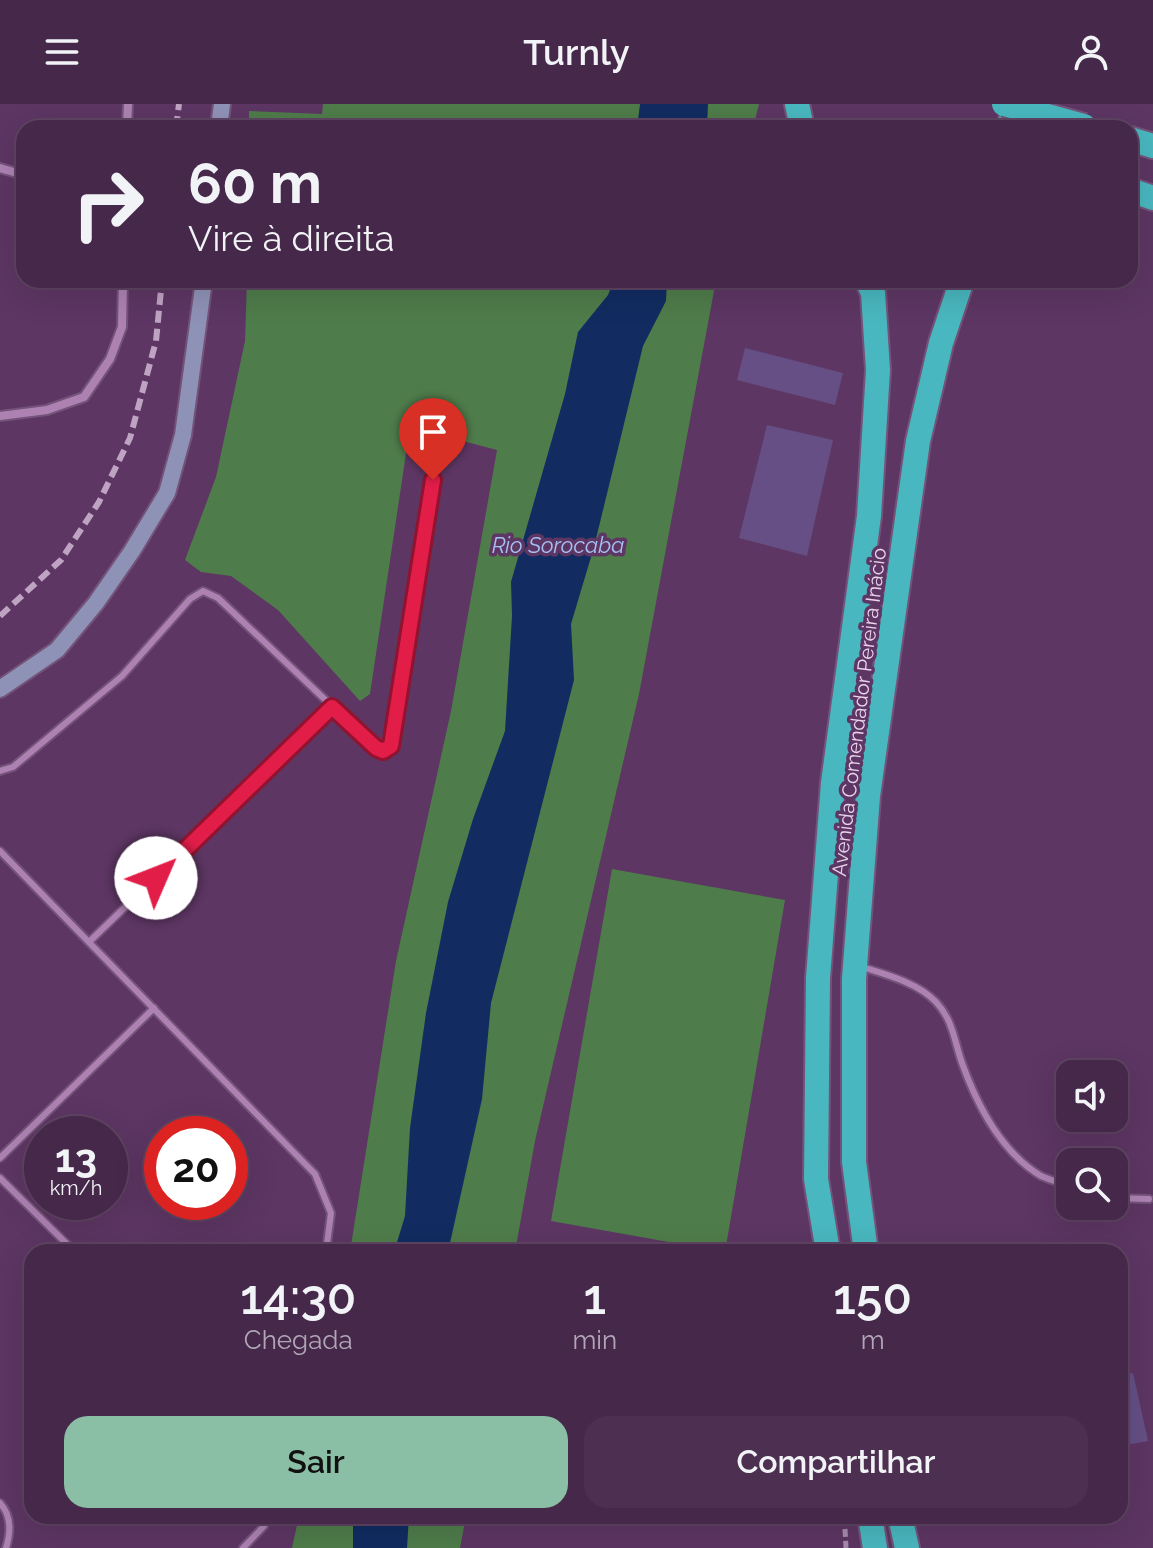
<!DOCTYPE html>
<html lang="pt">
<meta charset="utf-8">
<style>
body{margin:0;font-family:Raleway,sans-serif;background:#4d3051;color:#f1f3f6;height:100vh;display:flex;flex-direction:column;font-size:30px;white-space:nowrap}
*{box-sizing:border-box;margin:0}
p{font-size:26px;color:#b0a6b5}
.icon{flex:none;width:44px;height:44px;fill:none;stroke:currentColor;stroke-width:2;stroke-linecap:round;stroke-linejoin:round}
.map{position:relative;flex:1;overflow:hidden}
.side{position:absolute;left:24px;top:1140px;width:1104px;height:280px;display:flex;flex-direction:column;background:#46284a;border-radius:24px;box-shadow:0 8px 32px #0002,0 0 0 2px #5e4462}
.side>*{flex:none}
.guide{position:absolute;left:16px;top:16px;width:1122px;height:168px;border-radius:24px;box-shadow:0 8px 32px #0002,0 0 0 2px #5e4462;background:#46284a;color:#f1f3f6;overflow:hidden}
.tools{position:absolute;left:1056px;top:956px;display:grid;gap:16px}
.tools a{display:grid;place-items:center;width:72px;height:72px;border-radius:16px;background:#46284a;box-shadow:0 8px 32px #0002,0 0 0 2px #5e4462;font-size:40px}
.speed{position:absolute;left:24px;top:1012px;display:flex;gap:16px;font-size:40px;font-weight:700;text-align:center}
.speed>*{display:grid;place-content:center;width:104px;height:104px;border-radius:50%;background:#46284a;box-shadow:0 8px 32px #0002,0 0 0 2px #5e4462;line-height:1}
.speed small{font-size:20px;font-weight:400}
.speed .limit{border:12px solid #d22;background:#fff;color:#111}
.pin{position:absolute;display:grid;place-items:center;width:68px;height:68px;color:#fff;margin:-82px -34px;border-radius:50% 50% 50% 0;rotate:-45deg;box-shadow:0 0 8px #0007}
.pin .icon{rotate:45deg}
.me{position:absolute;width:88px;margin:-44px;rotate:46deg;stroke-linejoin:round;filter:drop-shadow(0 0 6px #0008)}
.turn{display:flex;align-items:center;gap:28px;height:168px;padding:0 40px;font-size:36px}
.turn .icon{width:104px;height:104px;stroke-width:2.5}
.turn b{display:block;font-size:56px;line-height:68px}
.eta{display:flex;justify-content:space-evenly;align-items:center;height:136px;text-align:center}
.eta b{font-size:48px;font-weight:600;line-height:56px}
.action{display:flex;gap:16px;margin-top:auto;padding:16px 40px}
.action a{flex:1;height:92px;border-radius:24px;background:#8abfa5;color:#111;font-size:32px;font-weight:600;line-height:92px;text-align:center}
.action a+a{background:#4d3051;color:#f1f3f6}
header{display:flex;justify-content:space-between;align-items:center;height:104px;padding:0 40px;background:#46284a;font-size:36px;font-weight:600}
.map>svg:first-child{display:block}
.green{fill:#4f7c4b}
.water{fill:#122c61}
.building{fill:#654f84}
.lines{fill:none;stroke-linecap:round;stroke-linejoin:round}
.lane-casing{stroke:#745379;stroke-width:10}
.street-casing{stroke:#745379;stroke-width:12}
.secondary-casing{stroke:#745379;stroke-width:20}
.highway-casing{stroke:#745379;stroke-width:28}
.path{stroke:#a88aad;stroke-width:5;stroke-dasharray:8 4;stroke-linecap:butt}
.lane{stroke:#ad82b3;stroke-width:6}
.street{stroke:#ad82b3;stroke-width:8}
.secondary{stroke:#8f92b7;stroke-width:16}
.highway{stroke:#49b7bf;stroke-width:24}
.rail{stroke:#bfa3c3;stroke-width:6;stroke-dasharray:12 6;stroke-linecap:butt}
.highway-bridge-casing{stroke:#745379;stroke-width:28;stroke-linecap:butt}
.highway-bridge{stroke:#49b7bf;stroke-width:24}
.route-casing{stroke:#92132f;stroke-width:20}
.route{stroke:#e11d48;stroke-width:14}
.labels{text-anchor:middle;stroke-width:7;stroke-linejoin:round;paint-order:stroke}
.street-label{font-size:20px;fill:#ebd4ee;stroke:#5d3663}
.water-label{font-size:22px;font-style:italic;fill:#a5c1f3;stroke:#5d3663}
</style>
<header><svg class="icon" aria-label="menu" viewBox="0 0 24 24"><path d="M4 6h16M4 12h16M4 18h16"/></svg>Turnly<svg class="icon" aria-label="person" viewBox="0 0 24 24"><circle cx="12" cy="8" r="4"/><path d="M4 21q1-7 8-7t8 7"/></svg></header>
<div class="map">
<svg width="1153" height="1444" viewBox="0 0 1153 1444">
<rect width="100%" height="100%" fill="#5d3663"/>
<g class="green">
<polygon points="323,0 759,0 753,24 249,24 249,7 322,10"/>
<polygon points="247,176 716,176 639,590 535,1037 515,1148 350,1148 396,857 451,607 497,346 410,323 370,590 360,597 278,506 231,472 201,468 185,456 216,373 245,237"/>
<polygon points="612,765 785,796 725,1148 551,1117"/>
<polygon points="299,1412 466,1412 460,1444 292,1444"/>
</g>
<g class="water">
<polygon points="640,0 708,0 707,24 637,24"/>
<polygon points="614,176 667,176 666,197 643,242 594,443 571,520 574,576 491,899 482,995 448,1148 394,1148 405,1112 410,1024 426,909 448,798 473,715 505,627 512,512 511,478 565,290 578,228 608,191"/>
<polygon points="353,1412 409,1412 407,1444 353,1444"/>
</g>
<g class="building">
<polygon points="745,244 843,269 835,301 737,276"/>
<polygon points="767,321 833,336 807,452 739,434"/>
<polygon points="1133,1269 1148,1337 1120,1342 1120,1271"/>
</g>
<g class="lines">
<g class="lane-casing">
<g id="lane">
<polyline points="0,667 13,663 122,572 190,495 203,487 218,494 376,644 383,647 391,642 433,376"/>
<polyline points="0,747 315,1070 331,1109 326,1148"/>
<polyline points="89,838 332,603"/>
<path d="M859 862C884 870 917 878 936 898 953 916 954 936 962 959 977 1001 1001 1048 1041 1072 1050 1076 1061 1079 1070 1082"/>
<polyline points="0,1054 154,904"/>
<polyline points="0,1074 75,1148"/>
<polyline points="1114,1094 1149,1095"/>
<path d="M0 1399C12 1412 11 1428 6 1444"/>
<polyline points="243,1444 264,1422 268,1412"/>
</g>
</g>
<g class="street-casing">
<g id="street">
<polyline points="127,24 128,0"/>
<polyline points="0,64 24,71"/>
<polyline points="0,312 47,306 84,293 110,255 122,223 123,176"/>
</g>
</g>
<g class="secondary-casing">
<g id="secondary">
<polyline points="219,24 222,0"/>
<polyline points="0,585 57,546 96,499 132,447 167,389 183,331 204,176"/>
</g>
</g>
<g class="highway-casing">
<g id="highway">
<polyline points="797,0 802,24"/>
<polyline points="1009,24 1015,0"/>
<polyline points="1130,35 1153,42"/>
<polyline points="1130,86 1153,94"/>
<polyline points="828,1148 816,1075 818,874 833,679 869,412 878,266 873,189 867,176"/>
<polyline points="866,1148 854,1058 854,875 868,692 918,337 941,239 962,176"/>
<polyline points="870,1412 875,1444"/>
<polyline points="900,1412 907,1444"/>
</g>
</g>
<polyline class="path" points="845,1425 846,1444"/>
<use href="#lane" class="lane"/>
<use href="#street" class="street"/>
<use href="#secondary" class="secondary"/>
<use href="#highway" class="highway"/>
<g class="rail">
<polyline points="176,24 179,0"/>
<polyline points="0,512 61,456 99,398 130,334 156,237 162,176"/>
</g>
<g class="highway-bridge-casing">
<polyline id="highway-bridge" points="1004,0 1084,22"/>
</g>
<use href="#highway-bridge" class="highway-bridge"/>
</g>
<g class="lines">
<g class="route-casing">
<polyline id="route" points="156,774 332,603 376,644 383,647 391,642 433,376"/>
</g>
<use href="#route" class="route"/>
</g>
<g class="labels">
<g class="street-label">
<text transform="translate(859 608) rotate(-83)" y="7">Avenida Comendador Pereira Inácio</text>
</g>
<g class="water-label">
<text x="558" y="449">Rio Sorocaba</text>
</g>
</g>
</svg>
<div class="tools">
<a><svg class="icon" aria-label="sound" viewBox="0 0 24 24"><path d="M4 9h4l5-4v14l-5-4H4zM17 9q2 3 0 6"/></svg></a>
<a><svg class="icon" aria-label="search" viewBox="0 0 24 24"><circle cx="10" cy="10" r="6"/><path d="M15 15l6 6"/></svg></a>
</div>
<div class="speed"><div>13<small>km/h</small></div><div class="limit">20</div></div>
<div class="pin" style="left:433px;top:376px;background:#d93025"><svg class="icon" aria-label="arrive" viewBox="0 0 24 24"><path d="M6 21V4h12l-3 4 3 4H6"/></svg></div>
<svg class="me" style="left:156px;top:774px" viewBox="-20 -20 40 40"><circle r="19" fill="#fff"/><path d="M0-13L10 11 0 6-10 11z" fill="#e11d48"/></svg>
<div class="guide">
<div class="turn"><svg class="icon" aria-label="right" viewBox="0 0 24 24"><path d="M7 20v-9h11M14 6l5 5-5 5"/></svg><div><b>60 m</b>Vire à direita</div></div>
</div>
<section class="side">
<div class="eta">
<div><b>14:30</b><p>Chegada</p></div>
<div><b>1</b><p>min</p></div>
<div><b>150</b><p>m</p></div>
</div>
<div class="action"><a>Sair</a><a>Compartilhar</a></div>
</section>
</div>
